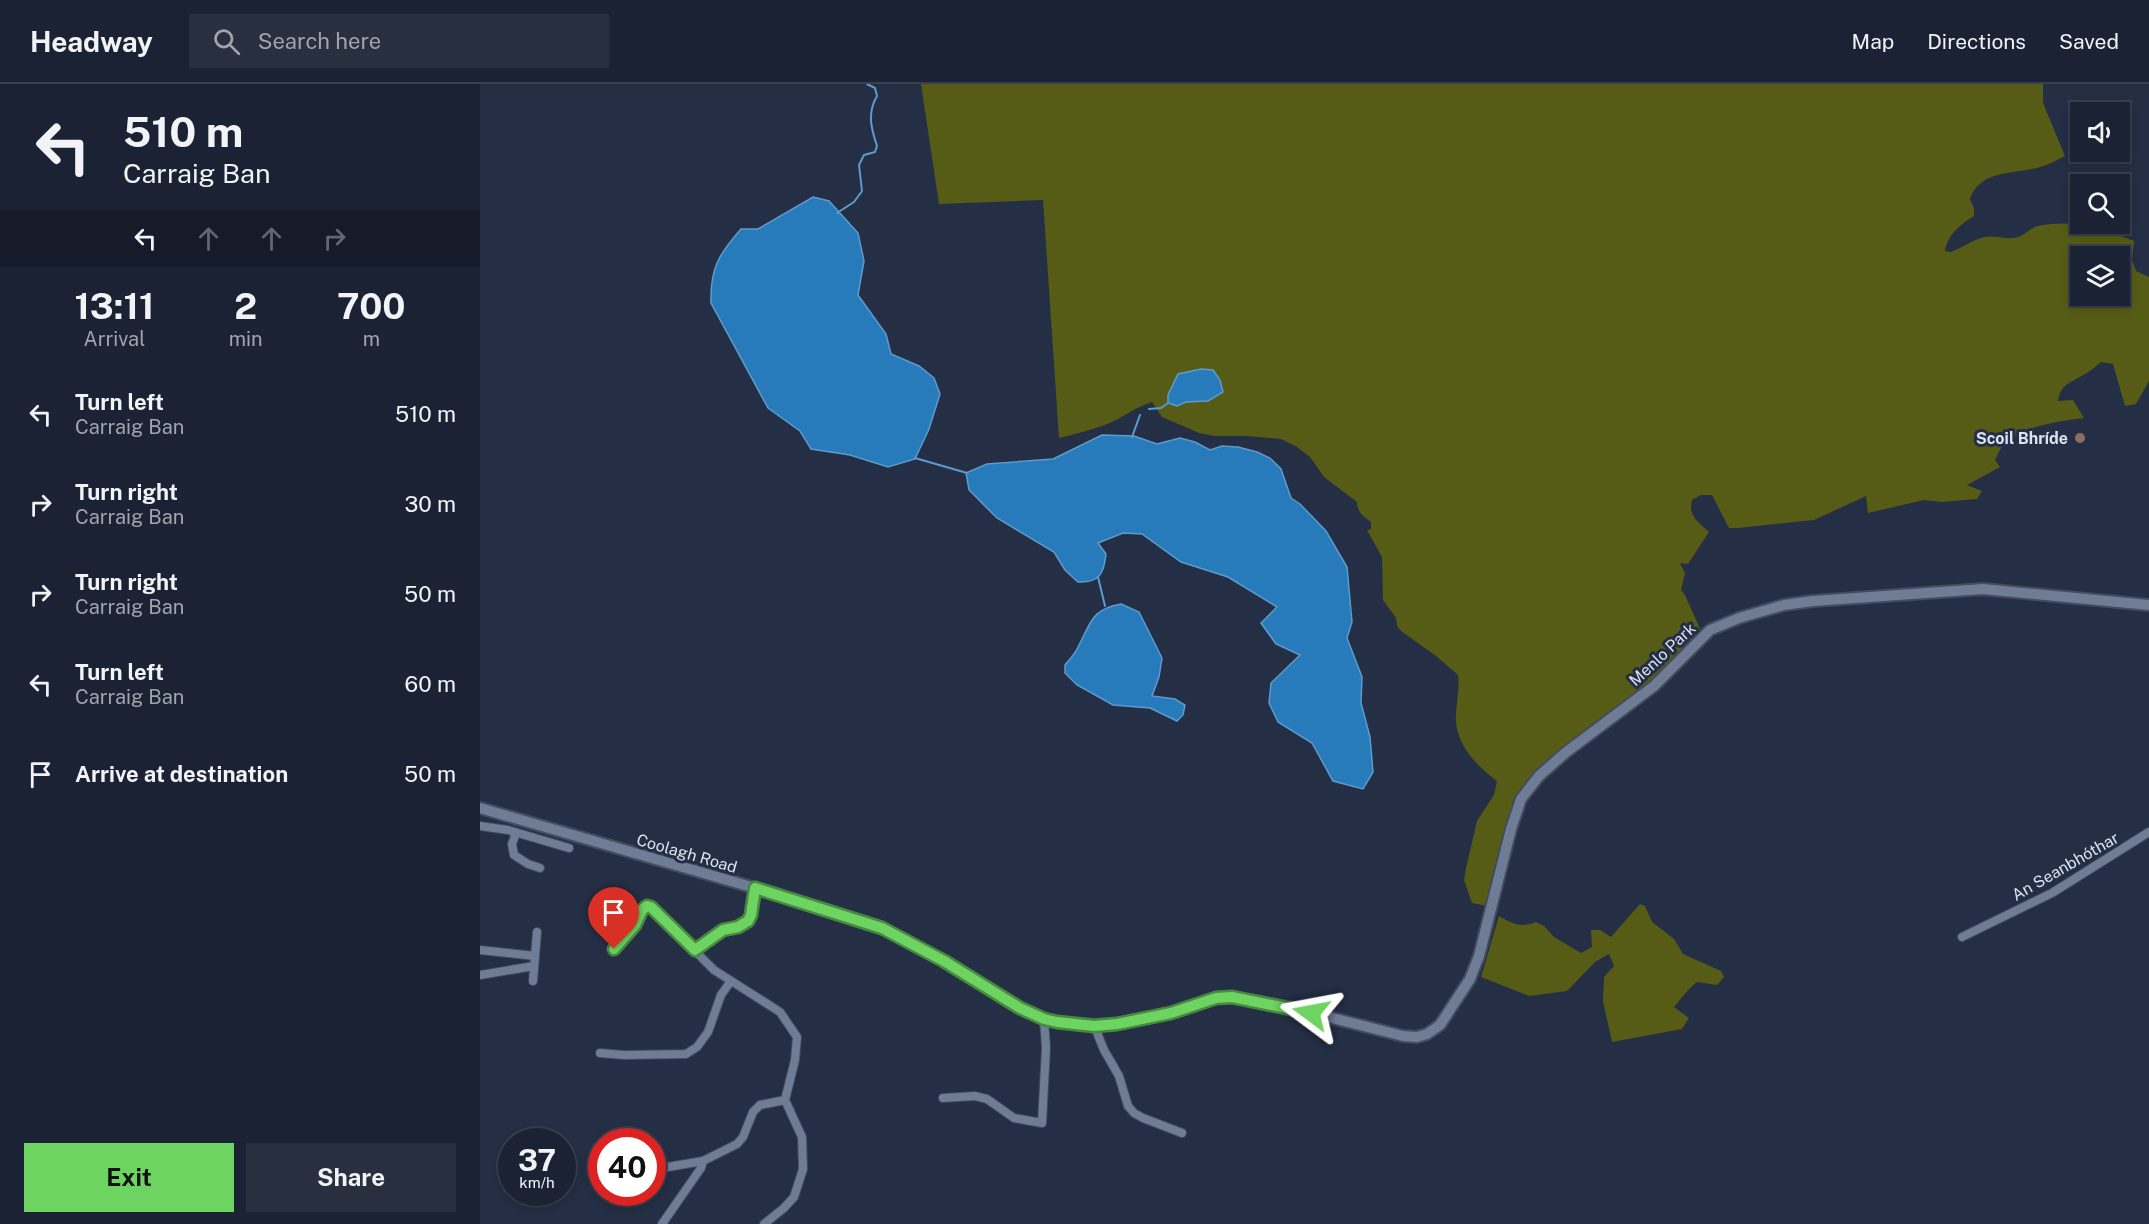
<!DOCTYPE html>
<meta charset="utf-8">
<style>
body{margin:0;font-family:"Public Sans",sans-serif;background:#282f3f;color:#f1f3f6;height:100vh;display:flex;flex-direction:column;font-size:22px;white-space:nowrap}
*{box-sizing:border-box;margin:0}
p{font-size:20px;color:#a0a4ac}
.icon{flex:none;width:33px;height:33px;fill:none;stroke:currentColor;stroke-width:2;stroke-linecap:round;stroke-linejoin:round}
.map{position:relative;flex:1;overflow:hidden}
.details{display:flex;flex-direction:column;background:#1b2233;width:480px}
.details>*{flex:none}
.banner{background:#1b2233;color:#f1f3f6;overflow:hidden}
.controls{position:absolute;left:1590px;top:18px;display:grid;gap:12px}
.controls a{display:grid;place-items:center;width:60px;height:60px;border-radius:0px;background:#1b2233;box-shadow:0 3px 9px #0003,0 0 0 2px #393f4e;font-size:30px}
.speed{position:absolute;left:18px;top:1044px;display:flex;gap:12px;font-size:30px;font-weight:700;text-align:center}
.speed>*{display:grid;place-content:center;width:78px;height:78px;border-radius:50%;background:#1b2233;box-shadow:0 3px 9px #0003,0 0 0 2px #393f4e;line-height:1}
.speed small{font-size:15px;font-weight:400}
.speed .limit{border:9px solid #d22;background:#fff;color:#111}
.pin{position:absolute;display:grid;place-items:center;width:51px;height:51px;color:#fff;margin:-62px -26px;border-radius:50% 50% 50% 0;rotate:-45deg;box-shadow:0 0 6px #0007}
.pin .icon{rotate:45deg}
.me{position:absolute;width:66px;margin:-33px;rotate:283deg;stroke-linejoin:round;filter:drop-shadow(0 0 4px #0008)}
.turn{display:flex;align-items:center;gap:21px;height:126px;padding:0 24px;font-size:27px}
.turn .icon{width:78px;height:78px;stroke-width:2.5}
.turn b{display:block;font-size:42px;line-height:51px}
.lanes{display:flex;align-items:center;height:57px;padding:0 24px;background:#0003;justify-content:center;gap:30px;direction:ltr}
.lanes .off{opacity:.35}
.eta{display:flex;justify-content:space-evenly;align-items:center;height:102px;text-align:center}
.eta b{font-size:36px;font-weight:700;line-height:42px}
.cta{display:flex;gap:12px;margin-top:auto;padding:12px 24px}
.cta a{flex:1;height:69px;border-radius:0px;background:#6dd361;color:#111;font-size:24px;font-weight:700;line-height:69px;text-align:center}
.cta a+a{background:#282f3f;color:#f1f3f6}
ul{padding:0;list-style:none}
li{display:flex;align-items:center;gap:18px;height:90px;padding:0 24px}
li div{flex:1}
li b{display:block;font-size:22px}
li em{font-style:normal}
header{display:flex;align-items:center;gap:36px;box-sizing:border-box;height:84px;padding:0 30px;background:#1b2233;border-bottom:2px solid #393f4e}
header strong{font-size:28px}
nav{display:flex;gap:33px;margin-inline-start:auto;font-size:21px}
.search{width:420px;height:54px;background:#282f3f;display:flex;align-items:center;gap:15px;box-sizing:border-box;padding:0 21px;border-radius:0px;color:#a0a4ac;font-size:22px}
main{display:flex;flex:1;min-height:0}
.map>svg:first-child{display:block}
.green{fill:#565c15;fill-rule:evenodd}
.water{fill:#287bbb;stroke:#5e9acb;stroke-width:1.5}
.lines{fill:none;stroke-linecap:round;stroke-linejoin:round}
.stream{stroke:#5e9acb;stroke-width:2}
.street-casing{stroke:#434b5e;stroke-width:10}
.secondary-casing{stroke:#434b5e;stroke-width:14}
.street{stroke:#6f7c96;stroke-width:8}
.secondary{stroke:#6f7c96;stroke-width:10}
.route-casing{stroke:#47893f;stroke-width:15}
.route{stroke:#6dd361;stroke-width:10}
.education-dot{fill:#8d6e63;stroke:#242e44;stroke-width:2}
.labels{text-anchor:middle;stroke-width:6;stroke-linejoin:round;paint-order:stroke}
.poi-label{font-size:16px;font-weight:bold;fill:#dbe2f1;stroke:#242e44;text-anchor:end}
.street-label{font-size:16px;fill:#dbe2f1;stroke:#242e44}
</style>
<header>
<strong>Headway</strong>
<div class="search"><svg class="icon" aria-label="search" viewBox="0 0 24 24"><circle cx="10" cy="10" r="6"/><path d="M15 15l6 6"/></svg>Search here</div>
<nav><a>Map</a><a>Directions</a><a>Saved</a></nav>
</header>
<main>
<section class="details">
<div class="banner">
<div class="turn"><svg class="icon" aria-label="left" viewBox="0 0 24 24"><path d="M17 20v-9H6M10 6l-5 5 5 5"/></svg><div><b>510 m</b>Carraig Ban</div></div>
<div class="lanes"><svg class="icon" aria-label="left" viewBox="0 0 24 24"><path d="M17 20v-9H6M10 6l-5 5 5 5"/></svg><svg class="icon off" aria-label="ahead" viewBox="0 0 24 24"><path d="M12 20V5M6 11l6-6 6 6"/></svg><svg class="icon off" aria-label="ahead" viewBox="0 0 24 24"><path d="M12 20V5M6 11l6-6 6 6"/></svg><svg class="icon off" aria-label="right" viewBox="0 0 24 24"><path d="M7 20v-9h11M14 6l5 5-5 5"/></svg></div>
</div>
<div class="eta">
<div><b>13:11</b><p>Arrival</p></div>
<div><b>2</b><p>min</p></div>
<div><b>700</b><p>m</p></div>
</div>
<ul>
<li><svg class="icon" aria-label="left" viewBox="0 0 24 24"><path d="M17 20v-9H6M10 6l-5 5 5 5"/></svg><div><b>Turn left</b><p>Carraig Ban</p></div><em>510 m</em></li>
<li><svg class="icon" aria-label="right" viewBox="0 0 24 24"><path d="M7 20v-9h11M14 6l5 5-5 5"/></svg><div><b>Turn right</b><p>Carraig Ban</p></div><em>30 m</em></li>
<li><svg class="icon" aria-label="right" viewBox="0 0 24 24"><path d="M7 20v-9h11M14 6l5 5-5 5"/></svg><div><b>Turn right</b><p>Carraig Ban</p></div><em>50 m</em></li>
<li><svg class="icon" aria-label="left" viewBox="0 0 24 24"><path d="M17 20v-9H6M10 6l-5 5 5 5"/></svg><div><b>Turn left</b><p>Carraig Ban</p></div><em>60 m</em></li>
<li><svg class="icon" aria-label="arrive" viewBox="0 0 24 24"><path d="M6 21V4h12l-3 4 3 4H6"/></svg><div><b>Arrive at destination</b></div><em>50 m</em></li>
</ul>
<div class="cta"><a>Exit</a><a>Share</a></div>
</section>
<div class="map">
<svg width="1669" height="1140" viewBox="0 0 1669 1140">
<rect width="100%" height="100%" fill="#242e44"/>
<g class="green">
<path d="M441 0H1563V19L1585 72C1578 75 1571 80 1563 82 1538 91 1500 84 1490 115L1494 124V132C1481 140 1467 151 1465 167L1471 168C1482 164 1494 155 1505 153 1515 151 1524 155 1533 154 1544 153 1549 144 1558 142 1595 135 1620 144 1654 157L1652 176 1656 187 1669 193V297L1656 320 1645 322 1633 280 1621 278C1616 282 1610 287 1605 290 1592 298 1580 300 1578 317L1593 316 1604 334C1581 337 1541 342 1524 360 1520 364 1518 371 1515 376L1520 383 1487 401 1502 407 1497 415 1462 418 1444 416 1388 429 1386 412 1334 436 1258 444H1249L1232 411H1221L1212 416C1208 432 1218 438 1229 448L1208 480 1200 479 1205 489 1201 506 1205 511 1221 547 1174 602 1128 636 1041 715 1012 823 992 819 984 796 986 784 997 737 1014 711 1017 697C998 683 978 663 976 638 975 622 980 607 978 591L956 572 921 547 917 542 916 534 903 516 902 473 887 446 891 445V438C883 432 877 428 877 418L844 393 830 373 817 363 801 355 767 352H735L719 349 682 333 672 318C653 324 643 334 625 341 611 346 595 350 579 354L563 116 459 120ZM1600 172H1640V212H1600ZM721 285 728 317 706 318 698 290Z"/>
<path d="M1160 820 1165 822 1172 838 1194 855 1203 870 1241 887 1244 893 1237 901 1217 898 1209 905 1194 923 1209 934 1202 945 1132 958 1123 917 1124 893 1134 882 1129 870 1115 878 1087 907 1049 912 1001 893 1019 832C1033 840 1041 844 1056 838L1064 842 1074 853 1101 869 1112 863 1111 846H1120L1131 853Z"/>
</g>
<g class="water">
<path d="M333 113 349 117 378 149 384 177 378 211 406 250 411 270 439 282 454 294 460 310 449 345 435 375 408 383 370 371 331 365 320 347 288 324 231 219C230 184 239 170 261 145H278Z"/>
<polygon points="721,285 733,286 740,296 743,308 728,317 706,318 697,322 688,319 688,311 698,290"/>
<path d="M622 351 654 352 677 360 700 354 715 358 730 366 742 362 758 363 777 368 790 374 801 385 811 414 820 420 846 447 867 483 872 538 867 554 882 593 881 619 890 653 893 688 883 705 853 697 832 659 798 638 789 619 791 599 820 571 796 560 781 539 797 523 748 493 701 478 662 450 643 449 618 459 626 470C624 490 619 499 598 498L585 486 574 468 517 434 489 406 486 389 507 380 573 375Z"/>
<path d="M641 520 659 528 682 574 679 593 672 612 695 615 705 621 703 631 697 637 670 624 633 621 597 601 585 589V581C590 575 596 569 599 561 611 538 612 525 641 520Z"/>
</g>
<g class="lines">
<g class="stream">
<path d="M357 129 374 118 382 107 379 81 384 71 395 68 397 62C391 44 387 29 397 12L395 4 387 0"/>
<polyline points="669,325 681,324 688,319"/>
<polyline points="652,353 660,331"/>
<polyline points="435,374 487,389"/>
<polyline points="618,493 625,522"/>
</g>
<g class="street-casing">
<g id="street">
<polyline points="0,742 28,746 89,764"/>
<polyline points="36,749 32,760 34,771 48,780 60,784"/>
<polyline points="1482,853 1572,809 1669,748"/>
<polyline points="134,865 155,841 162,826 167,822 171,823 234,886 300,928 317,953 315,976 305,1016 322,1053 323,1085 314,1113 304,1124 284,1140"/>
<polyline points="0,866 55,872"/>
<polyline points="215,866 243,846 258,843 268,837 271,831 275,804"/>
<polyline points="0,891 54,882"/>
<polyline points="53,897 57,848"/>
<polyline points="614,941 624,966 639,992 648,1022 654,1029 663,1034 702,1049"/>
<polyline points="120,969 144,971 206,970 217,963 228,948 241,911 251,897"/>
<polyline points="463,1014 495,1012 507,1015 534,1034 562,1039 566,964 564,935"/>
<polyline points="176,1085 223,1077"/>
<polyline points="182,1140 221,1084 223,1077 257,1060 263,1053 273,1028 280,1021 305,1016"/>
</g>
</g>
<g class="secondary-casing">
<polyline id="secondary" points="0,724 275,804 402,844 464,877 540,924 564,935 577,938 614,941 637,940 691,929 736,914 752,913 813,924 923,952 937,953 947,950 960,941 990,895 999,872 1031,745 1041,715 1059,692 1085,669 1174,602 1230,546 1259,534 1304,521 1333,517 1503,505 1669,521"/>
</g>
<use href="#street" class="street"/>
<use href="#secondary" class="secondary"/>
</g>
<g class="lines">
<g class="route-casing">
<polyline id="route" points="134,865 155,841 162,826 167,822 171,823 215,866 243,846 258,843 268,837 271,831 275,804 402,844 464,877 540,924 564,935 577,938 614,942 637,940 691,929 736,914 752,913 831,929"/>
</g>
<use href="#route" class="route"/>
</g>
<circle class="education-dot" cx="1600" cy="354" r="6"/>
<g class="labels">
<g class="poi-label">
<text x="1588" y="360">Scoil Bhríde</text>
</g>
<g class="street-label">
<text transform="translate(1182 570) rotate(-43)" y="6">Menlo Park</text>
<text transform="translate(207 769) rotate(16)" y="6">Coolagh Road</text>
<text transform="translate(1585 782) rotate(-30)" y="6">An Seanbhóthar</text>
</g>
</g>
</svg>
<div class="controls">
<a><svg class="icon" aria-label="sound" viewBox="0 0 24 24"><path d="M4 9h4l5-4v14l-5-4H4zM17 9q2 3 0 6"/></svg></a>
<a><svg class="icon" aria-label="search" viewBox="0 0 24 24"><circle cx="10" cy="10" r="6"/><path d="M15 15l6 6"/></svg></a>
<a><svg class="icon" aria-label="layers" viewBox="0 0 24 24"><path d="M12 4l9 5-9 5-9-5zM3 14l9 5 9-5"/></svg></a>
</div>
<div class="speed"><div>37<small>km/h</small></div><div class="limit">40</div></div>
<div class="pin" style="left:134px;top:865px;background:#d93025"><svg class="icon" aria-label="arrive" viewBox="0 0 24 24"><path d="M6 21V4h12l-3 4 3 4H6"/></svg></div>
<svg class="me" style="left:831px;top:929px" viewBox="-20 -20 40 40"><path d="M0-17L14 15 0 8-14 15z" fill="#6dd361" stroke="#fff" stroke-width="4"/></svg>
</div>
</main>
